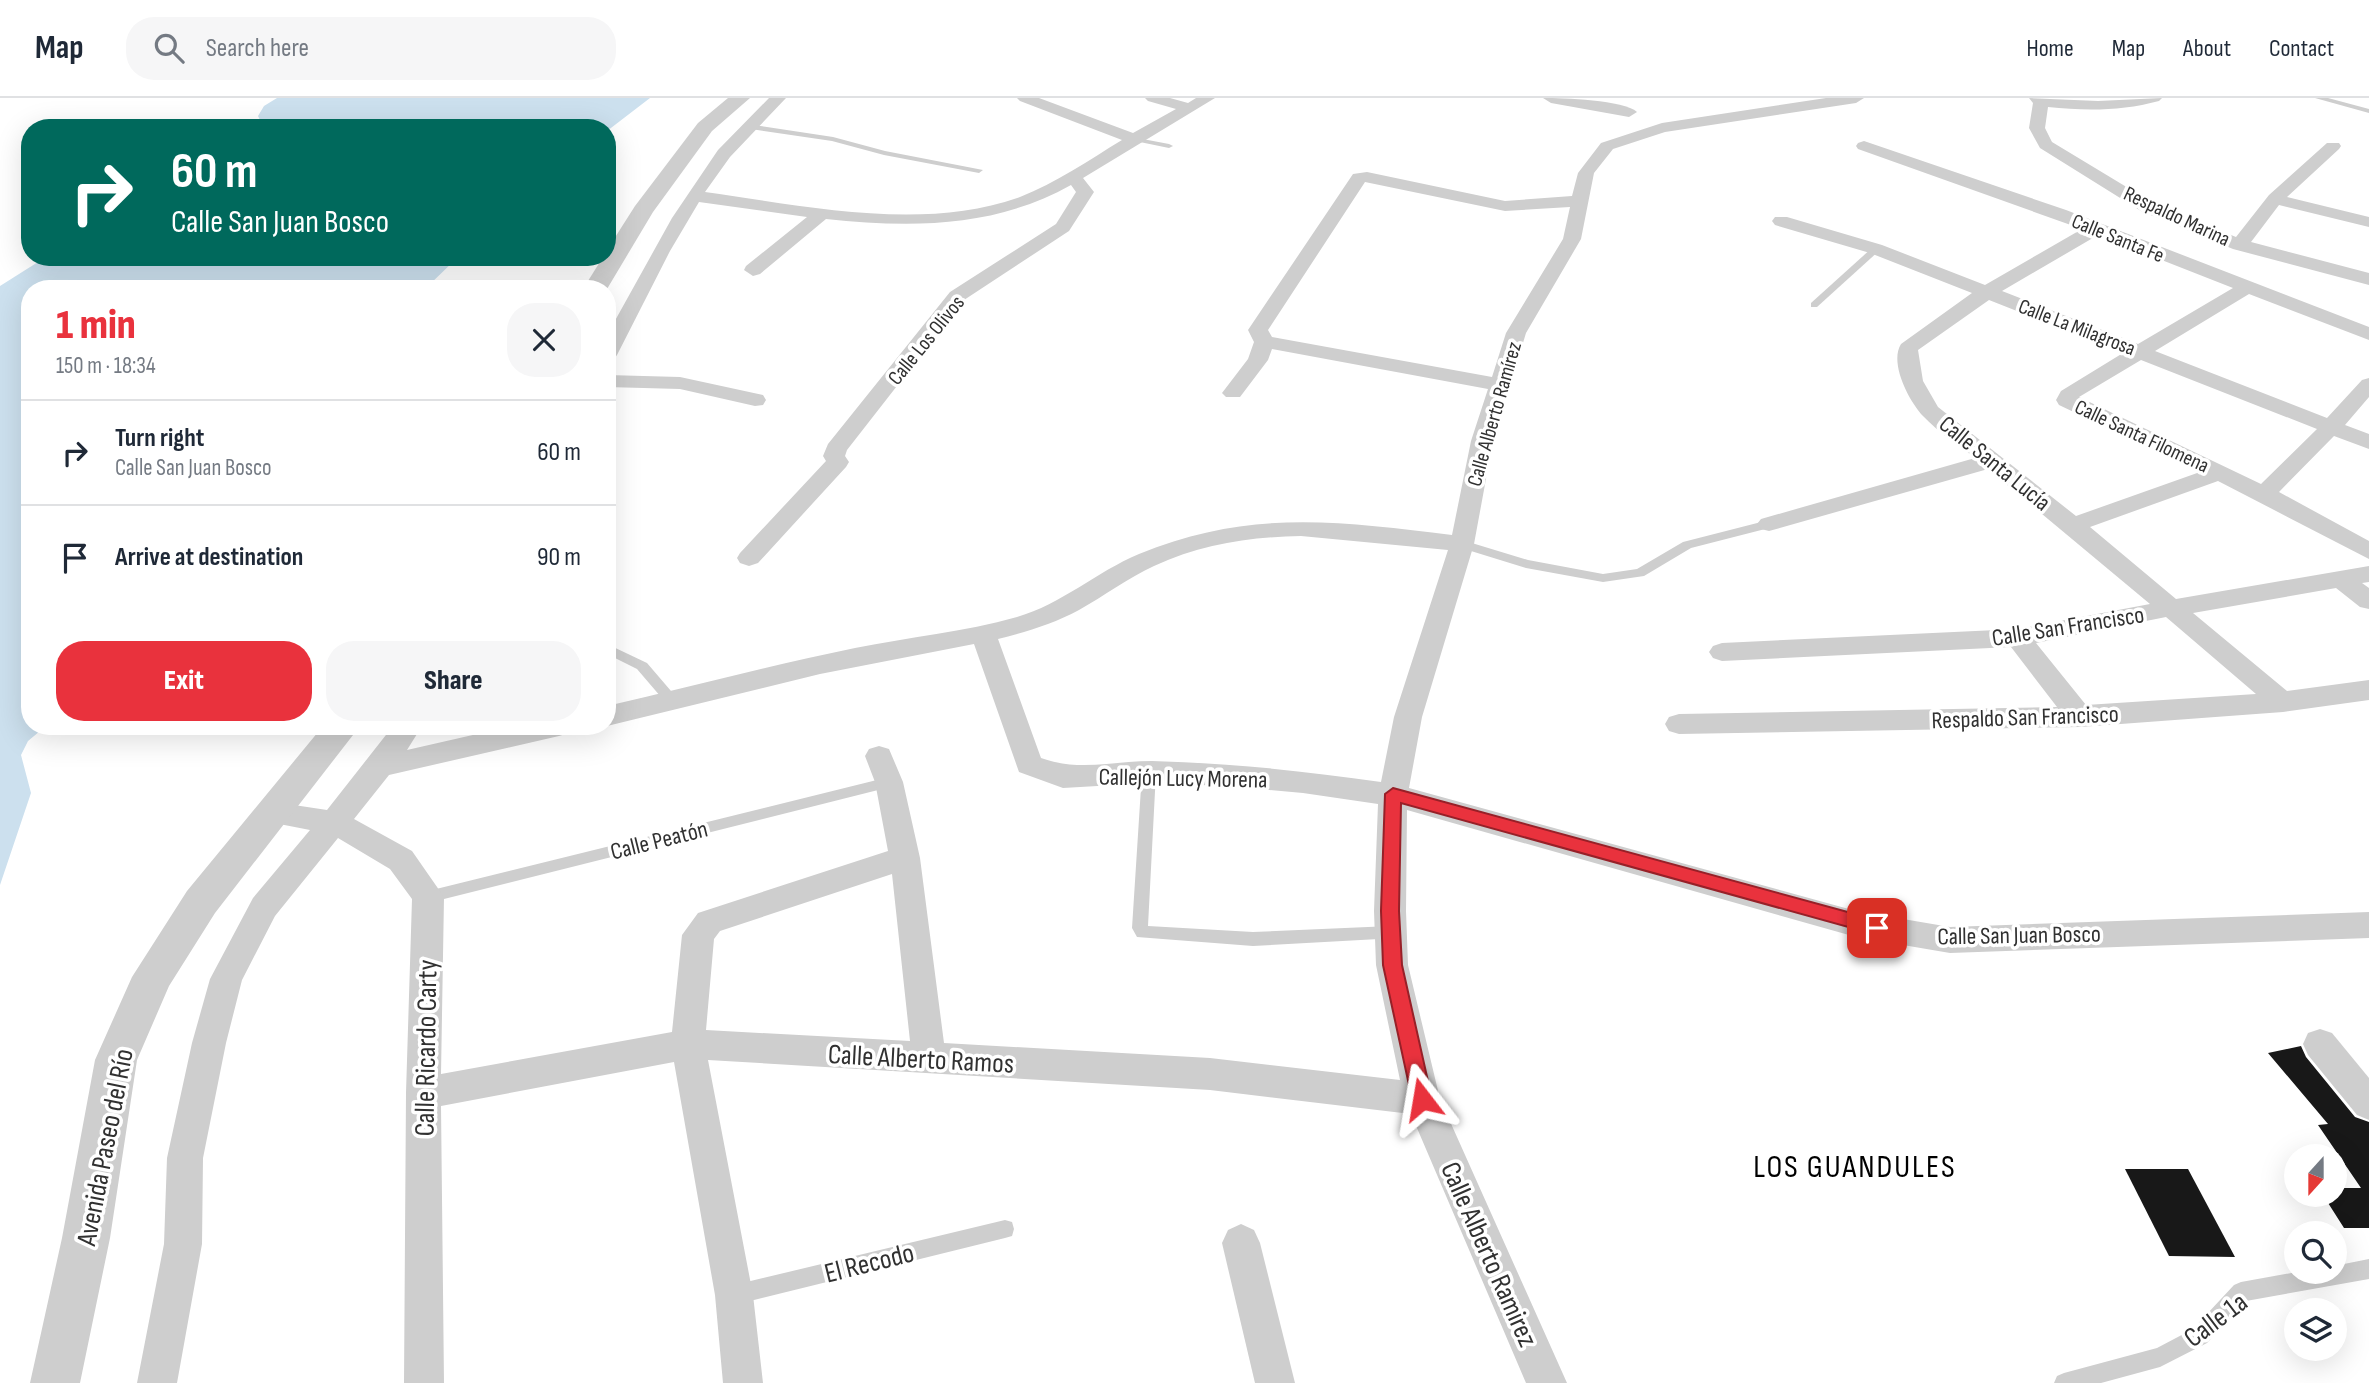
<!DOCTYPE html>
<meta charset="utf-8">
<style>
body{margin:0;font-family:"Sofia Sans Condensed",sans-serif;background:#f6f6f7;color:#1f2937;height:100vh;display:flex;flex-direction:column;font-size:26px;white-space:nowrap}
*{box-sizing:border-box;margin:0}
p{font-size:23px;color:#747a83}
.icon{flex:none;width:38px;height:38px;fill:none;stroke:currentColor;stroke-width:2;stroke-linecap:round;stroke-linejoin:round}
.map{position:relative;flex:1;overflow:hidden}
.sheet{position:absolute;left:21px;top:182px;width:595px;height:455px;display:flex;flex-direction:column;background:#fff;border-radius:28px;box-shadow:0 7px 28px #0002}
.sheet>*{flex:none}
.top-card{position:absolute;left:21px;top:21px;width:595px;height:147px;border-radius:28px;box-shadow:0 7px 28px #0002;background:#00695c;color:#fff;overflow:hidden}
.needle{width:46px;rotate:201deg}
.tools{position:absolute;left:2284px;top:1046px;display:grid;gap:14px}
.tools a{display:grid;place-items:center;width:63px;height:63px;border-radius:50%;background:#fff;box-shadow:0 7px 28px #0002;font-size:35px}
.pin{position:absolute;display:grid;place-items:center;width:60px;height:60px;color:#fff;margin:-30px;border-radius:14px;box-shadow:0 4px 10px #0006}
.me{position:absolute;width:77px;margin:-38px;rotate:346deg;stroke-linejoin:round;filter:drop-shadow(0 0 5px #0008)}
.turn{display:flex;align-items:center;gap:24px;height:147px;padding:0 35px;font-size:32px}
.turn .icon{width:91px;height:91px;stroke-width:2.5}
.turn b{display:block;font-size:49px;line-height:60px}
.round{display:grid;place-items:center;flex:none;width:74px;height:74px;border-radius:28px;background:#f6f6f7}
.headline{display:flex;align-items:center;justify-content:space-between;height:119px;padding:0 35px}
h1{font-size:42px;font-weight:800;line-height:52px;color:#e9323d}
.cta{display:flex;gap:14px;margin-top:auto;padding:14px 35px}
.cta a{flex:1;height:80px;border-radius:28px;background:#e9323d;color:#fff;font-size:28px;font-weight:800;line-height:80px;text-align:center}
.cta a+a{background:#f6f6f7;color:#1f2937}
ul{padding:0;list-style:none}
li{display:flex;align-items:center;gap:21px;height:105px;padding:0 35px;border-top:2px solid #e0e1e3}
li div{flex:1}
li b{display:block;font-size:26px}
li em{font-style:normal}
header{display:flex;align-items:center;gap:42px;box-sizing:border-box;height:98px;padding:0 35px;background:#fff;border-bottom:2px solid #e0e1e3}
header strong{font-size:33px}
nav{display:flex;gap:38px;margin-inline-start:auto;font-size:24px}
.search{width:490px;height:63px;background:#f6f6f7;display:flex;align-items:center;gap:18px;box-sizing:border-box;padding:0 24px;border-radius:28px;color:#747a83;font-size:26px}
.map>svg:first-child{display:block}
.water{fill:#cce0ee}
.building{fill:#181818}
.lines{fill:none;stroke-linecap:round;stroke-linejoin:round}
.service{fill:#cecece;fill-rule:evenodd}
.minor{fill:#cecece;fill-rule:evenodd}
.tertiary{fill:#cecece;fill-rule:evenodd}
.route{fill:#e9323d;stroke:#972028;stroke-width:2}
.labels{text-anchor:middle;stroke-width:7;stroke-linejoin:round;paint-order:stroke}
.far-street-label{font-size:21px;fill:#313131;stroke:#fff}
.street-label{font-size:24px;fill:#313131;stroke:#fff}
.near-street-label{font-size:28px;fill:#313131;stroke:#fff}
.near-neighbourhood-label{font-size:32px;letter-spacing:2px;fill:#000;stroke:#fff}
</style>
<header>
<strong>Map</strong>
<div class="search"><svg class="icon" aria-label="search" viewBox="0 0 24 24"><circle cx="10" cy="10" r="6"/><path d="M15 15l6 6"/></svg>Search here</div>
<nav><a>Home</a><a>Map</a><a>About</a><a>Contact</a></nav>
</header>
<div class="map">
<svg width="2369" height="1285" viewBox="0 0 2369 1285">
<rect width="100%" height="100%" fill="#fff"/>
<g class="water">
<polygon points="277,0 650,0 607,33 607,30 264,30 258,18 264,8"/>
<polygon points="46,159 458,159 425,191 30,191 30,628 46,628 28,643 21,657 31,695 0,787 0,188"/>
</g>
<g class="building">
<polygon points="2301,948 2306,959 2355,1019 2369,1024 2369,1130 2344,1130 2323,1097 2334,1097 2334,1090 2361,1090 2318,1027 2328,1026 2268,955"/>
<polygon points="2125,1071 2188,1071 2235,1159 2169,1158"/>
</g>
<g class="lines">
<g class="service">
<polygon points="2315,0 2328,0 2369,11 2369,15"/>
<polygon points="747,26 833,39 885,53 983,72 979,75 884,57 832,43 744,30 744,26"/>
<polygon points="1132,39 1169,46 1173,48 1169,50 1135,43 1131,41"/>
<polygon points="1873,149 1881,151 1817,209 1811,209 1811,205"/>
<polygon points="1769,422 1775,426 1773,429 1691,450 1644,478 1603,484 1526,470 1458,449 1456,446 1462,442 1528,462 1603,476 1637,471 1683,444"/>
<polygon points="607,546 647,565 677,600 679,603 677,606 667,606 637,571 607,556"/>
<polygon points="1149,669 1154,670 1156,674 1148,828 1253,834 1391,828 1397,830 1399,835 1397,840 1253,848 1137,839 1132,830 1142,674 1144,670"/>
<polygon points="889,679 894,680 896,684 894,688 428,805 423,803 420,799 423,795 428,793"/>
<polygon points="1005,1122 1012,1124 1014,1131 1012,1138 1005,1140 734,1207 727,1204 724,1197 727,1190 734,1187"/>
<polygon points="2369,1161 2369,1181 2246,1203 2207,1245 2160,1269 2101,1285 2054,1285 2057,1278 2064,1275 2157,1250 2193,1231 2234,1187 2241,1184 2297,1174 2334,1174 2334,1168"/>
</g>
<g class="minor">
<path d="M769 0H786L730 59 705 94C805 108 923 134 1020 99 1056 85 1089 62 1122 42L1020 3 1017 0H1039L1133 35 1176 11 1148 3 1145 0H1170L1188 5 1196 0H1215L1083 80 1094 94 1069 133 964 202 847 352 845 358 849 364 846 369 758 465 749 468 740 465 737 460 740 455 826 363 823 358 828 346 950 194 1056 126 1076 94 1071 87C994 130 912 130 826 121L760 176 753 178 744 172 746 168 807 119 699 104 670 153 617 257 614 261 607 263V237L672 120 718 52Z"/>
<path d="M1543 0C1563 0 1624 2 1637 14L1629 19 1551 5Z"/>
<path d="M1826 0H1864L1856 5 1665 34 1613 51 1594 75 1581 141 1526 235 1493 343 1474 446 1422 619 1409 690 1856 813 1950 829 2369 814V840L1950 855 1856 839 1407 712 1406 813 1408 867 1440 1001 1567 1285H1526L1411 1016 1210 992 708 962 753 1197 763 1285H723L715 1197 674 964 441 1008 444 1285H404L406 995 412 801 390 771 338 740 275 818 242 882 226 945 203 1060 202 1146 177 1285H137L164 1146 167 1060 192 945 210 881 253 800 310 732 264 723 259 715 264 707 274 704 327 712 393 628H422L407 652 512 628H573L569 635 559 638 389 677 354 721 412 753 444 799 441 976 672 934 682 837 698 815 888 753 875 684 865 658 869 651 879 648 889 651 903 684 920 760 944 945 1210 960 1400 982 1376 867 1374 813 1378 706 1303 695 1225 688 1149 685 1063 690 1019 674 974 546 820 576 607 628V608C690 589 772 567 855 550 909 539 964 534 1017 519 1062 506 1096 474 1139 456 1249 411 1337 423 1452 437L1471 343 1488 291 1272 251 1268 262 1240 299H1226L1222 295 1248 261 1254 244 1248 232 1353 76 1367 74 1505 103 1572 98 1578 75 1601 45 1662 25ZM1365 84 1505 113 1570 109 1563 141 1506 235 1492 279 1272 239 1268 232ZM1301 438 1448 452 1394 619 1381 684C1305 673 1229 665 1152 663 1112 663 1080 674 1041 660L998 541C1026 534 1053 526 1079 512 1104 498 1128 480 1154 468 1202 446 1249 439 1301 438ZM892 776 910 943 706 932 714 841 720 833Z"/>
<path d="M2029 0 2098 3 2162 0 2159 3C2122 13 2086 13 2048 9L2045 30 2052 44 2153 105 2236 139 2269 97 2327 45H2339L2341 48 2339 51 2287 99 2369 119V129L2279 107 2251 144 2369 175V187L2233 151 2141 113 2040 50 2029 30 2033 5Z"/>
<path d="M1864 43 2066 112 2369 229V242L2249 196 2155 253 2327 320 2362 282 2369 280V299L2345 327 2369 336V351L2334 338 2279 394 2369 443V461L2218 383 2090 429 2176 501 2369 468V484L2362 485 2369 490V511L2360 509 2336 490 2193 515 2287 593 2369 582V602L2283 614 2080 629 1679 636 1669 633 1665 626 1669 619 1679 616 2057 609 2011 549 1722 563 1713 560 1709 554 1713 548 1722 545 2018 531 2150 506 1988 371 1769 433 1761 431 1757 426 1761 421 1975 360C1958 347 1938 334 1923 318 1909 303 1889 265 1901 246L1972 195 1870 155 1775 127 1772 123 1775 119H1787L1882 147 1985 187 2082 131 1858 51 1856 48 1858 45ZM2098 137 2233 190 2138 246 2002 193ZM1989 202 2123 255 2061 293 2056 302 2059 307 2200 374 2076 418 1938 309 1923 283 1918 252ZM2141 262 2317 331 2261 386 2079 299ZM2166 519 2256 596 2086 607 2036 545Z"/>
<polygon points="607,277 680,279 763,297 766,302 763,307 755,308 680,291 607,289"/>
<polygon points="2320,931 2332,935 2369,980 2369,1022 2357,1017 2308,957 2303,946 2308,935"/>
<polygon points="1241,1126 1254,1132 1260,1145 1295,1285 1255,1285 1222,1145 1228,1132"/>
</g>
<g class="tertiary">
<polygon points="728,0 750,0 712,33 653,114 607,191 583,191 603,159 607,159 607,152 635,108 698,25"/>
<polygon points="323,628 360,628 215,815 169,888 137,962 110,1140 80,1285 30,1285 62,1140 95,962 132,879 187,793"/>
</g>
</g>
<polygon class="route" points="1393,690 1877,822 1883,824 1886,830 1883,835 1877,837 1401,705 1399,813 1402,867 1432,1001 1429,1007 1422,1010 1415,1007 1412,1001 1383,867 1381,813 1385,696"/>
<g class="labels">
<g class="far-street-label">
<text transform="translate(2177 118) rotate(25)" y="7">Respaldo Marina</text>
<text transform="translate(2118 140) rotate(22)" y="7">Calle Santa Fe</text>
<text transform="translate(2077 229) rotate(21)" y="7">Calle La Milagrosa</text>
<text transform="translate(926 242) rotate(-51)" y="7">Calle Los Olivos</text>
<text transform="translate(1494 316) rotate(-74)" y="7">Calle Alberto Ramírez</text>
<text transform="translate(2142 338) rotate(25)" y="7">Calle Santa Filomena</text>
</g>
<g class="street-label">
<text transform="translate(1995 365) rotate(39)" y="8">Calle Santa Lucía</text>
<text transform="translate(2068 528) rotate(-9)" y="8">Calle San Francisco</text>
<text transform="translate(2025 619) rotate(-2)" y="8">Respaldo San Francisco</text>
<text transform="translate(1183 680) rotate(1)" y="8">Callejón Lucy Morena</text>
<text transform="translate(659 742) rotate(-14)" y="8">Calle Peatón</text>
<text transform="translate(2019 837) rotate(-1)" y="8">Calle San Juan Bosco</text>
</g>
<g class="near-street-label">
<text transform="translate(425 950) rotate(-89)" y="10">Calle Ricardo Carty</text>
<text transform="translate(921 960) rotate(3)" y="10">Calle Alberto Ramos</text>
<text transform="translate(104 1049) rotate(-79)" y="10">Avenida Paseo del Río</text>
<text transform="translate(1490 1156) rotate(66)" y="10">Calle Alberto Ramirez</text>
<text transform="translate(869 1164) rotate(-14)" y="10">El Recodo</text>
<text transform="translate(2215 1221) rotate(-37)" y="10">Calle 1a</text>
</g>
<g class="near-neighbourhood-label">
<text x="1855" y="1079">LOS GUANDULES</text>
</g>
</g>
</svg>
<div class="tools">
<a><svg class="needle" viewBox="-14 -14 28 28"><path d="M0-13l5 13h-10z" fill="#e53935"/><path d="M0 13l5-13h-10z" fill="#747a83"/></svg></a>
<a><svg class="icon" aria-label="search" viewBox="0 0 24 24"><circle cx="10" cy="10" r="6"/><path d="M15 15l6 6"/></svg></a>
<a><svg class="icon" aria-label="layers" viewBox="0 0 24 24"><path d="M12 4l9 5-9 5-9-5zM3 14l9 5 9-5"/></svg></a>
</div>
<div class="pin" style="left:1877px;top:830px;background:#d93025"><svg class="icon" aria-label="arrive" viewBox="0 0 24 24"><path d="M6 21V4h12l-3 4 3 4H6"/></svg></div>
<svg class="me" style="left:1422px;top:1001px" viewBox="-20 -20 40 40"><path d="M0-17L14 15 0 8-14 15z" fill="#e9323d" stroke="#fff" stroke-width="4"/></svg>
<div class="top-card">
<div class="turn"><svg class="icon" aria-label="right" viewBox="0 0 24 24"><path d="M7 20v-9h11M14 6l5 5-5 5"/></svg><div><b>60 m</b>Calle San Juan Bosco</div></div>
</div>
<section class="sheet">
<div class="headline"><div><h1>1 min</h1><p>150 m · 18:34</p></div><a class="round"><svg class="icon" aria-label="close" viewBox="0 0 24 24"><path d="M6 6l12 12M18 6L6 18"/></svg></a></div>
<ul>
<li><svg class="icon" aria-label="right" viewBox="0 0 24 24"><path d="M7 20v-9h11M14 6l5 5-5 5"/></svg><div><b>Turn right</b><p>Calle San Juan Bosco</p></div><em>60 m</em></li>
<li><svg class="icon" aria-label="arrive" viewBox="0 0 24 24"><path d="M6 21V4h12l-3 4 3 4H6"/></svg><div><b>Arrive at destination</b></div><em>90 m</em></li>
</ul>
<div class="cta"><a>Exit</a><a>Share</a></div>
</section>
</div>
